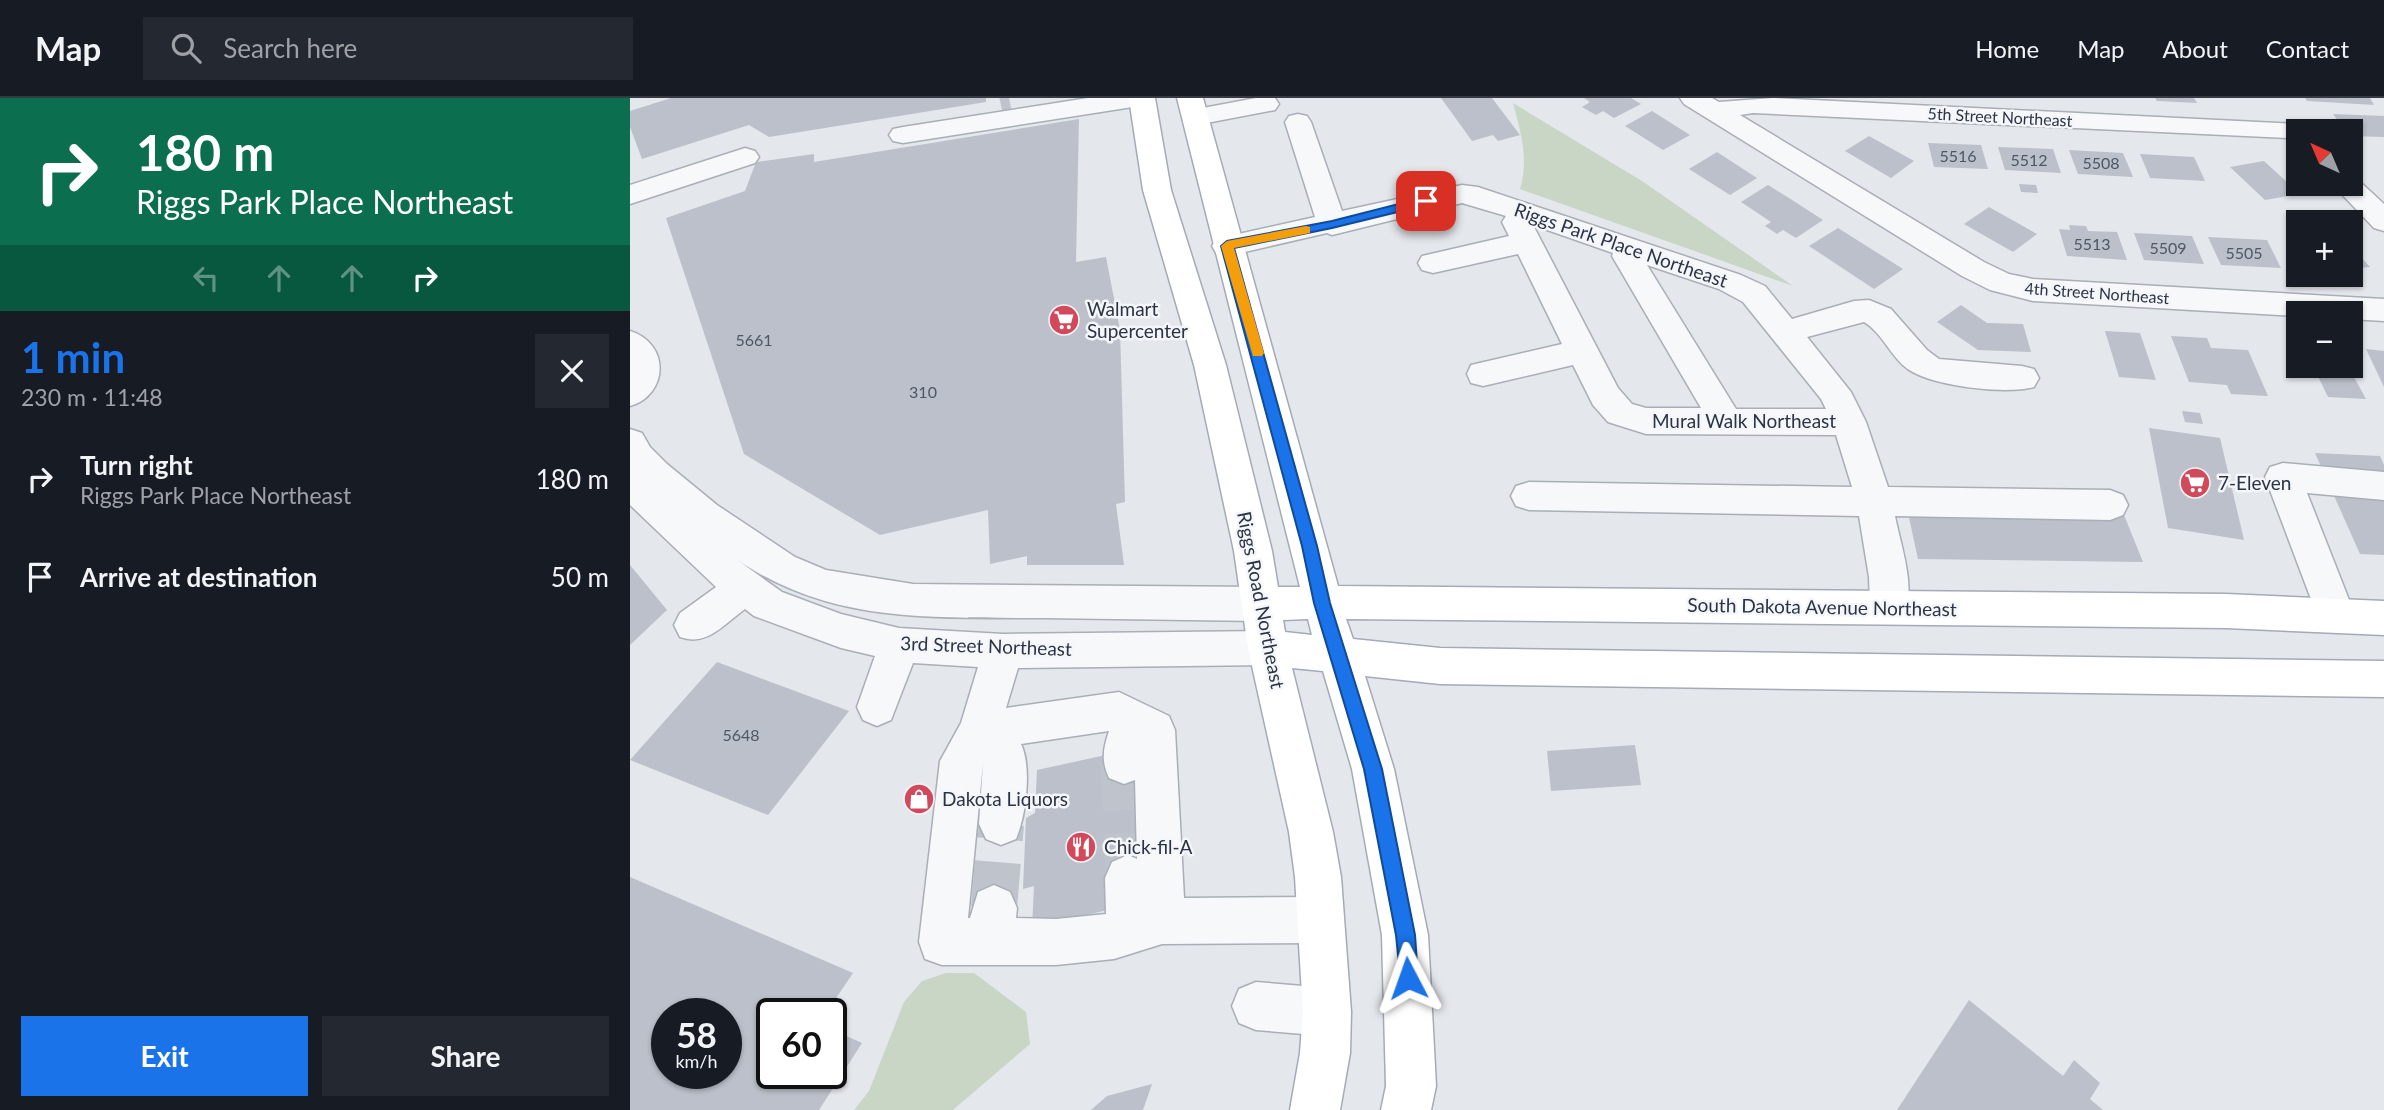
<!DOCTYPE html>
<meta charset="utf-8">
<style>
body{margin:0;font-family:Lato,sans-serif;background:#242831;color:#f1f3f6;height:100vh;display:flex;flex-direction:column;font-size:26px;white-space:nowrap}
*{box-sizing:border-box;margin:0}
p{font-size:23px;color:#9ea1a6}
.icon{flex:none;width:38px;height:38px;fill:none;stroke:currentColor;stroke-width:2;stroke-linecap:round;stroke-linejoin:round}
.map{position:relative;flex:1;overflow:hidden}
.side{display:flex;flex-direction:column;background:#171b24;width:630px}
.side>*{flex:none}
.hud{background:#0b6e4f;color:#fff;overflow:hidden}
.needle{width:46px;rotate:316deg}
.fabs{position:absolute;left:1656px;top:21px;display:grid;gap:14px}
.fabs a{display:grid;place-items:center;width:77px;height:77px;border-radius:0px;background:#171b24;box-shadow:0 2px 5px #0004;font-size:35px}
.speed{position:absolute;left:21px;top:900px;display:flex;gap:14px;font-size:35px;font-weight:700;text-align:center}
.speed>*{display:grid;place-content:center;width:91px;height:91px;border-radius:50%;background:#171b24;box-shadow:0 2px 5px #0004;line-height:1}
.speed small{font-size:18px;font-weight:400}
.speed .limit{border:4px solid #111;border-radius:10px;background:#fff;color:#111}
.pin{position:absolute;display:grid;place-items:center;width:60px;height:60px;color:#fff;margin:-30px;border-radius:14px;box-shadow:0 4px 10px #0006}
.me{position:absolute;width:77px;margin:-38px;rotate:356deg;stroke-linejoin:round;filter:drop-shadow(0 0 5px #0008)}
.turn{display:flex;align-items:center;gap:24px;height:147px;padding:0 21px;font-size:32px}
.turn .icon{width:91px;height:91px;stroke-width:2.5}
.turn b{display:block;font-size:49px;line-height:60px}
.lanes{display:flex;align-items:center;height:66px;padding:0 21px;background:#0003;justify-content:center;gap:35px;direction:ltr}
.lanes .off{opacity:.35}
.round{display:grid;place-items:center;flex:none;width:74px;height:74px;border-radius:0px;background:#242831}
.head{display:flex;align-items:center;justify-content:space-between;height:119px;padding:0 21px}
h1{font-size:42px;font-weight:700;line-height:52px;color:#1a73e8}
.cta{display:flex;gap:14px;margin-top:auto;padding:14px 21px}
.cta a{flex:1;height:80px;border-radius:0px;background:#1a73e8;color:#fff;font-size:28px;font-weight:700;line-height:80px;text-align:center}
.cta a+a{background:#242831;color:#f1f3f6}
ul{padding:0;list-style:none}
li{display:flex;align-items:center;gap:21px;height:98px;padding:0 21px}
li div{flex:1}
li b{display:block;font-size:26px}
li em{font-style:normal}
header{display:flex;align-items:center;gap:42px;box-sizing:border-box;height:98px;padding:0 35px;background:#171b24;border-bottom:2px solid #363941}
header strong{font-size:33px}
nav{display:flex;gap:38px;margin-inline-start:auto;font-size:24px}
.search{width:490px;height:63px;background:#242831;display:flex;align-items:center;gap:18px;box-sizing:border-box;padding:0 24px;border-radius:0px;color:#9ea1a6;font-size:26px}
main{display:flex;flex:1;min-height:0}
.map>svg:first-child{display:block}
.green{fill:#c9d6c5}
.building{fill:#bbc0ca;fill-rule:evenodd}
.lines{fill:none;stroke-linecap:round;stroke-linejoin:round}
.minor-tunnel-far1{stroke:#bfc3cb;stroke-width:29;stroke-dasharray:29 15;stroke-linecap:butt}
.minor-tunnel{stroke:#bfc3cb;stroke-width:46;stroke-dasharray:46 23;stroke-linecap:butt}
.minor-casing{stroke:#a9aeb7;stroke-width:3}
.major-casing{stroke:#a3abb8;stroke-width:3}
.minor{fill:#f7f8fa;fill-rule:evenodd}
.major{fill:#fff;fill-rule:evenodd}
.route{fill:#1a73e8;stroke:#114b97;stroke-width:2}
.slow{fill:#f59e0b}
.labels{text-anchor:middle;stroke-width:5;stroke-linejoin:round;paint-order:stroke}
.far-street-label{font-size:16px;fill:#2b3445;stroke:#f4f6f9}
.number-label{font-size:16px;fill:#4f5766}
.street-label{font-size:19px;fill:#2b3445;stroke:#f4f6f9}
.poi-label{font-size:19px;fill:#2b3445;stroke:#f4f6f9;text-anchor:start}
</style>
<header>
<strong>Map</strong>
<div class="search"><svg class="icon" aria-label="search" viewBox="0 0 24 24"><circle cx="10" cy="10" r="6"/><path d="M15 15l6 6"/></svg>Search here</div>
<nav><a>Home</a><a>Map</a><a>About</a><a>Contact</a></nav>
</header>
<main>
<section class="side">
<div class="hud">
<div class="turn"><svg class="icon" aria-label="right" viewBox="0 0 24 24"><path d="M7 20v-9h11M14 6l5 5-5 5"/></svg><div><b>180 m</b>Riggs Park Place Northeast</div></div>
<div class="lanes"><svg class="icon off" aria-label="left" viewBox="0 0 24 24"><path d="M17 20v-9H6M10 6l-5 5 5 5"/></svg><svg class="icon off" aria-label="ahead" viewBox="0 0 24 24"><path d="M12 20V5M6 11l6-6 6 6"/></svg><svg class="icon off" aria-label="ahead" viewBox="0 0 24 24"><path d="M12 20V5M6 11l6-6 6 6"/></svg><svg class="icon" aria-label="right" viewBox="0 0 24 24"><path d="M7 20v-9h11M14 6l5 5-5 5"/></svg></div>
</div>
<div class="head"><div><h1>1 min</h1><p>230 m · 11:48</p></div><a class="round"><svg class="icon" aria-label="close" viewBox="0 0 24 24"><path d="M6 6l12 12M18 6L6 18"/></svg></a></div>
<ul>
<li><svg class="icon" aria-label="right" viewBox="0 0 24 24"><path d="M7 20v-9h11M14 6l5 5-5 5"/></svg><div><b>Turn right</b><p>Riggs Park Place Northeast</p></div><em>180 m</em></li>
<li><svg class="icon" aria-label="arrive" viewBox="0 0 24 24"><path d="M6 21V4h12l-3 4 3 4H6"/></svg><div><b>Arrive at destination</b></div><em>50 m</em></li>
</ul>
<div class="cta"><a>Exit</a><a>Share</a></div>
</section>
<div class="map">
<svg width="1754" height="1012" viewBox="0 0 1754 1012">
<rect width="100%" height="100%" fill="#e4e7ec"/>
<g class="green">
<path d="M883 5 1012 83 1163 188 890 91C899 61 891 35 883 5Z"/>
<polygon points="316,875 344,875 396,914 400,946 323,1012 224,1012 239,993 274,904 292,883"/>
</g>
<g class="building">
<polygon points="41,0 356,0 356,4 139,39 119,27 12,61 0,29 0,13"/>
<polygon points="811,0 862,0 890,37 868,43 863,37 842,43"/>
<polygon points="954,0 1001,0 1011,6 984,20 973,13 966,17 952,9 960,4"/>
<polygon points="1525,0 1564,0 1567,5 1527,3"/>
<polygon points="1675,0 1740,0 1744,7 1677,3"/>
<polygon points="1022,13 1060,37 1033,52 995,28"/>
<polygon points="1703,16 1754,18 1754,39 1720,38 1720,33 1714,33 1712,30 1718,30 1713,23 1708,23"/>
<polygon points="449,21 446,164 476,159 490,232 495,404 486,406 494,467 397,467 397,458 360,466 358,412 250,437 114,356 36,120 115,93 126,64 184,56 184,64"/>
<polygon points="1239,38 1284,63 1261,80 1215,53"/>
<polygon points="1298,45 1351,47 1358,71 1304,69"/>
<polygon points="1368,49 1423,51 1431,75 1375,72"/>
<polygon points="1439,52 1493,55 1503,79 1448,76"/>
<polygon points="1087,54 1127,80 1100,97 1059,71"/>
<polygon points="1510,56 1564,59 1575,83 1520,80"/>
<polygon points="1634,63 1670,96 1635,102 1600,69"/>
<polygon points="1389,86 1406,87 1408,95 1391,94"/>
<polygon points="1138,87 1159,100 1193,122 1166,140 1153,132 1147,136 1135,128 1141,124 1111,104"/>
<polygon points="1359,109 1407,136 1383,154 1334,126"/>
<polygon points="1439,127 1456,128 1458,133 1487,134 1497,162 1437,158 1429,131 1440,132"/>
<polygon points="1208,130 1273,171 1244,191 1179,148"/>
<polygon points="1504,135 1562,138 1574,166 1514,162"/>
<polygon points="1578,139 1637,142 1651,170 1591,167"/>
<polygon points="1720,144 1725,149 1722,149 1740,169 1720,171"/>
<polygon points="1331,207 1357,225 1393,226 1401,254 1348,252 1307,224"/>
<polygon points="1475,233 1510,235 1526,282 1489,279"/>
<polygon points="1541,238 1577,240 1581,250 1618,252 1638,298 1601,296 1597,287 1559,284"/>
<polygon points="1736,251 1754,253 1754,289"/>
<polygon points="1683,268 1718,268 1736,301 1698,299"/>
<polygon points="1552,313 1570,315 1573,326 1555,324"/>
<polygon points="1519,330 1590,340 1614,442 1538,430"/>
<polygon points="1685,355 1750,358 1754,367 1754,457 1730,456"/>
<polygon points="1278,415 1494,417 1513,464 1288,461"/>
<polygon points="0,467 37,512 0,547"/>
<polygon points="87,564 219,613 138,717 0,662"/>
<polygon points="1005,647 1011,687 921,693 917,653"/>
<polygon points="485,655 502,665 508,778 486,810 402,830 404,788 393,791 396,720 405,715 407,672"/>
<path d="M0 779 223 875 196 915H142V975H201V931L232 945 189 1012H0ZM37 915H96V975H37Z"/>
<polygon points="1339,902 1433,978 1444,962 1470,985 1460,1001 1473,1012 1267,1012"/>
<polygon points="522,986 513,1012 461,1012 477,998"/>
</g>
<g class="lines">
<polyline class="minor-tunnel-far1" points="371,7 380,5"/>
<g class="minor-tunnel">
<polyline points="494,666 498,780"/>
<polyline points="364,810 371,726"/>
</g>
<g class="minor-casing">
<g id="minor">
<polygon points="458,0 522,0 518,6 509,8 273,45 263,43 259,37 263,31 273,29"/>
<polygon points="626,0 645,0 649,6 645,12 566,27 557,25 553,19 557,13"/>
<polygon points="1050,0 1082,0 1089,4 1143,0 1668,26 1672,32 1668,33 1668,38 1658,40 1123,15 1110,17 1354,164 1379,176 1403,181 1754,201 1754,223 1720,221 1720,215 1668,215 1668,218 1403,203 1360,192 1332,178 1075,19 1054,6"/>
<path d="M668 16 677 18 681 24 712 113 832 87 848 89 1111 177 1135 188 1162 221 1224 203 1239 202 1261 211 1297 252 1309 261 1392 268 1404 271 1409 280 1404 289C1376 297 1295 288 1274 268 1260 256 1251 234 1234 224L1177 239 1221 294 1236 324 1258 389 1480 392 1493 397 1498 407 1493 417 1480 422 1265 418C1271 449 1287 491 1273 521L1259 526 1245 521 1240 509 1239 479 1229 418 899 412 886 408 881 398 886 388 899 384 1222 389 1206 337 1016 336 978 324 963 307 943 267 853 288 841 285 837 276 841 267 932 246 888 156 803 175 792 172 788 165 792 158 879 138 872 124 876 118 832 105 702 137 697 135 597 158 586 155 582 148 586 141 685 119 655 24 659 18ZM903 127 983 155 982 158 1071 310H1016L1002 306 988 290ZM1017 167 1089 191 1113 204 1191 301 1196 311H1106Z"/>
<polygon points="115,50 125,53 129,59 125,65 0,106 0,87"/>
<polygon points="1720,78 1726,80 1754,106 1754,133 1744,130 1702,86 1720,86"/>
<path d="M0 233C41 246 38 297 0 308Z"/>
<path d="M0 331 12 335 20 349 37 366 87 407 165 459 196 472 283 486 630 489 644 494 649 506 644 518 630 523C558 522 485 521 413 520 302 519 202 527 106 461L152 494 211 516 269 530 373 536 638 533 652 538 658 550 652 562 638 567 388 570 376 610 489 594 539 618 545 632 554 800 690 799 706 806 713 822 706 838 690 845 532 846 484 861 426 867H312L295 861 289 844 310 663 331 625 348 569 283 565 261 622 247 628 233 622 227 609 245 558 211 550 124 518 115 511C94 526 77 549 50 539L44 527 50 515 86 489 0 407ZM479 633C473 651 471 663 479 680L494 686 505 682 507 761 498 757 482 764 475 780 476 816 426 821 386 820 387 810 380 794 364 787 348 794 340 820H338L353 665 349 726 356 741 371 747 386 741C396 718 402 669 391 646Z"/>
<polygon points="1653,365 1754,374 1754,402 1677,395 1725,517 1720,529 1706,534 1692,529 1687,517 1635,379 1640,369"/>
<polygon points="626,884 697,890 714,897 721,914 714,931 697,938 626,932 609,925 602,908 609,891"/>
</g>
</g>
<g class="major-casing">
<path id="major" d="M499 0H525L541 92 596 267 642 453 648 489H670L547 0H573L708 488 1596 496 1754 503V537L1596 530 716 521 723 541 810 550 1754 563V599L810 586 735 578 764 671 798 837 806 988 801 1012H751L756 988 752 837 722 671 693 573 662 570 703 734 711 779 721 914 720 955 710 1012H660L670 955 673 914 665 779 659 734 618 550 604 453 564 267 513 92ZM678 521 682 537 655 534 653 522Z"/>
</g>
<use href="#minor" class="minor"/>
<use href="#major" class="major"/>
</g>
<polygon class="route" points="796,99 802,103 800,106 702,130 604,150 687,448 700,505 752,671 785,837 788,880 785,887 778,889 771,887 766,837 734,671 684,505 672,448 591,148 597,143 702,123"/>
<polygon class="slow" points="676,128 680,129 680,135 604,150 634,255 632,258 623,258 591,148 597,143"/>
<defs>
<g id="supermarket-disc" transform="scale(1.575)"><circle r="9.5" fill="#d1495b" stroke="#f4f6f9"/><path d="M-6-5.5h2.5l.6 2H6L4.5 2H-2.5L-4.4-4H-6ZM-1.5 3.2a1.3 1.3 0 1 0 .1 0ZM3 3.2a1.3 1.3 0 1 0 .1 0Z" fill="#fff"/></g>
<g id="shop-disc" transform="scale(1.575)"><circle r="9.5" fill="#d1495b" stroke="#f4f6f9"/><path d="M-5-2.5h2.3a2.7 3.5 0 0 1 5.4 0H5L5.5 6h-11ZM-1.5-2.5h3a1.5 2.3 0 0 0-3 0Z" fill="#fff"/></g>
<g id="restaurant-disc" transform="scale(1.575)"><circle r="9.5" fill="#d1495b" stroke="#f4f6f9"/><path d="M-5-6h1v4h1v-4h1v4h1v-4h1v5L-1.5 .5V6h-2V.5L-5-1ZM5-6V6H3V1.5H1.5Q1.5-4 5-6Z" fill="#fff"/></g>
</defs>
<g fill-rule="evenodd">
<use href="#supermarket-disc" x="434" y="222"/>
<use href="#supermarket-disc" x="1565" y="385"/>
<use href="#shop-disc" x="289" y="701"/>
<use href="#restaurant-disc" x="451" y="749"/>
</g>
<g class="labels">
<g class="far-street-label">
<text transform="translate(1370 19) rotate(3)" y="6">5th Street Northeast</text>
<text transform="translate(1467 195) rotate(4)" y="6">4th Street Northeast</text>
</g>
<g class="number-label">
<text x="1328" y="64">5516</text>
<text x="1399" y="68">5512</text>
<text x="1471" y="71">5508</text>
<text x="1462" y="152">5513</text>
<text x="1538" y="156">5509</text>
<text x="1614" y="161">5505</text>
<text x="124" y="248">5661</text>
<text x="293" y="300">310</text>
<text x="111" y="643">5648</text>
</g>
<g class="street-label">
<text transform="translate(991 147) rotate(19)" y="7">Riggs Park Place Northeast</text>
<text x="1114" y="330">Mural Walk Northeast</text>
<text transform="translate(631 502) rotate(79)" y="7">Riggs Road Northeast</text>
<text transform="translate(1192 509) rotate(1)" y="7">South Dakota Avenue Northeast</text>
<text transform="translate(356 548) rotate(2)" y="7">3rd Street Northeast</text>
</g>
<g class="poi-label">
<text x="457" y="218">Walmart<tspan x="457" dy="22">Supercenter</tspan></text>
<text x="1588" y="392">7-Eleven</text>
<text x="312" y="708">Dakota Liquors</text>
<text x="474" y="756">Chick-fil-A</text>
</g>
</g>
</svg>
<div class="fabs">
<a><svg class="needle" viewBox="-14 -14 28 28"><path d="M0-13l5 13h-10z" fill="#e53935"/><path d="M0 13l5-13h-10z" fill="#9ea1a6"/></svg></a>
<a>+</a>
<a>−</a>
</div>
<div class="speed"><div>58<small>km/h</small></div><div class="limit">60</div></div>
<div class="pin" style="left:796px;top:103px;background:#d93025"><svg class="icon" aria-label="arrive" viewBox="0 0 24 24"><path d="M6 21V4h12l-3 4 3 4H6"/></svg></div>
<svg class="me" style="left:778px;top:880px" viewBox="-20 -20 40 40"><path d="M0-17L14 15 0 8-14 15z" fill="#1a73e8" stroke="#fff" stroke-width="4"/></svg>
</div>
</main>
